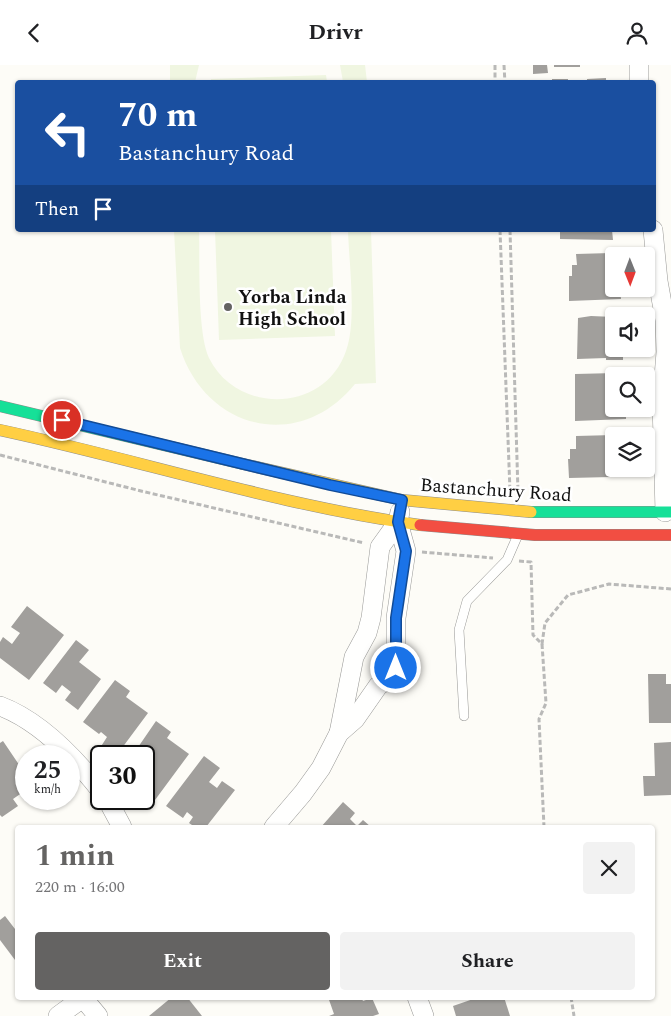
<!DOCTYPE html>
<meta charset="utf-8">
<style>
body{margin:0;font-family:Spectral,serif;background:#f2f2f2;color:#202124;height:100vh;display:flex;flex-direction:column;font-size:19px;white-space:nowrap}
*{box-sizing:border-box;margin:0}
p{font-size:16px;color:#757577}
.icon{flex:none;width:28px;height:28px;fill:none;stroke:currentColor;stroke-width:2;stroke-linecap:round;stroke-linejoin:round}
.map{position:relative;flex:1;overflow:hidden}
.drawer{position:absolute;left:15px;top:760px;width:640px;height:175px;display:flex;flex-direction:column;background:#fff;border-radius:5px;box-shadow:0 1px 4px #0004}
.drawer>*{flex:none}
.banner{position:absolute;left:15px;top:15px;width:641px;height:152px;border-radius:5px;box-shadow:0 1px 4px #0004;background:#1a4fa0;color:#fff;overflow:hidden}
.needle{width:32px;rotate:179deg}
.tools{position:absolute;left:605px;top:182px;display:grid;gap:10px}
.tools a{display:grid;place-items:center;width:50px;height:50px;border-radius:5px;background:#fff;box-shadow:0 1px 4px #0004;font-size:25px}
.speed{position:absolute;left:15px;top:680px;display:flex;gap:10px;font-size:25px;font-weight:700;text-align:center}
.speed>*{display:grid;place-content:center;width:65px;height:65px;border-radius:50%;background:#fff;box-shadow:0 1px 4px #0004;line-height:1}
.speed small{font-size:12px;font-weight:400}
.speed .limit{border:2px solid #111;border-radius:8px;background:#fff;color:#111}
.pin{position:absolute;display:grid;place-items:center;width:42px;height:42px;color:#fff;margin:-21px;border:2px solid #fff;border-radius:50%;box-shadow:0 1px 5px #0007}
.me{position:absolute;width:55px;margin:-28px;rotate:0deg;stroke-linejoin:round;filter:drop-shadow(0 0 4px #0008)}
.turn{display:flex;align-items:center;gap:18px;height:105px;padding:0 20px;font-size:22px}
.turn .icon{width:65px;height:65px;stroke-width:2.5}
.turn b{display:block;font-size:35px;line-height:42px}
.then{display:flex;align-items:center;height:48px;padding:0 20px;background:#0003;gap:10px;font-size:19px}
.round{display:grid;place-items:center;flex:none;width:52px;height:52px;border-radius:5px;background:#f2f2f2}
.overview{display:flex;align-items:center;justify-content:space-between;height:85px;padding:0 20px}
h1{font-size:30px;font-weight:700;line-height:38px;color:#646362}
.action{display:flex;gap:10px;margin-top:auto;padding:10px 20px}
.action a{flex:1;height:58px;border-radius:5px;background:#646362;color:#fff;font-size:20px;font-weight:700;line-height:58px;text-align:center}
.action a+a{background:#f2f2f2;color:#202124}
header{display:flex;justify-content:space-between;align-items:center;height:65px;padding:0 20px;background:#fff;font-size:22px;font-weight:700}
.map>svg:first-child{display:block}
.pitch{fill:#f0f6e1}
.building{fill:#a19f9c}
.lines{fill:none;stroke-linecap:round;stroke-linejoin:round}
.lane-casing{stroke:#979795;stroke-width:10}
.street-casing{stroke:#979795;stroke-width:20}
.fast-casing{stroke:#8e8d8b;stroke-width:12}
.slow-casing{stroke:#8e8d8b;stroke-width:12}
.jam-casing{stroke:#8e8d8b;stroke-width:12}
.path{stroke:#b9b9b8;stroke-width:3;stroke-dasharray:5 2.5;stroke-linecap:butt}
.lane{stroke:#fffffe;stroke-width:9}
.street{stroke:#fffffe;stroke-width:19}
.fast{stroke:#16e098;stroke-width:11}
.slow{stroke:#ffcf43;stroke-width:11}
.jam{stroke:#f24e42;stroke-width:11}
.route-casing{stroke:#114b97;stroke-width:12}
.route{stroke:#1a73e8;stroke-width:9}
.poi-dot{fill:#646362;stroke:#fff;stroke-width:2}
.labels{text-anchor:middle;stroke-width:5;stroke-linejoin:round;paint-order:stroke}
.poi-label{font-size:19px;font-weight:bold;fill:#111;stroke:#fff;text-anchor:start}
.street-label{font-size:19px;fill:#111;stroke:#fff}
</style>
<header><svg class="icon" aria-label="back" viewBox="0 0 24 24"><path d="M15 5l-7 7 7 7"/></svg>Drivr<svg class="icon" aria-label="person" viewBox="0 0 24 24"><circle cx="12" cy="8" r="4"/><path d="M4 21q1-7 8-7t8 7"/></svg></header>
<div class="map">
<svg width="671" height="951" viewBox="0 0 671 951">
<rect width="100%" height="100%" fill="#fdfcf7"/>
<g class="pitch">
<polygon points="170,0 199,0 195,17 170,17"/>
<polygon points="340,0 365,0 367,17 343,17"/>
<polygon points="326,10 327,17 211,17 211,14"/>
<path d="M174 165H199C200 197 197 267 209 293 237 350 325 348 346 286 357 256 349 199 348 165H371L376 318 355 319C299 388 206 365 180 283Z"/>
<polygon points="215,165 331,165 335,271 219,275"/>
</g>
<g class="building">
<polygon points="533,0 547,0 548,8 533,9"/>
<rect x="554" y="0" width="26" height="2"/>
<polygon points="606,13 606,18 587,18 587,14"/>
<rect x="552" y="14" width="16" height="4"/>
<polygon points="560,165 612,165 613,175 560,174"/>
<polygon points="611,188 614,207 610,207 610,210 614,210 614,224 620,224 621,234 569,236 569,211 572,211 572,200 577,200 576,189"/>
<polygon points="591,251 614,252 614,284 623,284 623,295 606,295 606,293 577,294 578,253"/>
<polygon points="616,308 616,311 614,311 614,344 626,344 626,354 575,356 575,309"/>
<polygon points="614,370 614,401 610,405 611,412 569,413 568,394 570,394 570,384 576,384 576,371"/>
<polygon points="616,404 628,404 627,411 618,412"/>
<polygon points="27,541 64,570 29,615 0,593 0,577 3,572 12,579 20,568 11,562"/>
<polygon points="76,575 89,585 79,597 101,614 78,645 65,635 71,627 62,620 56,628 43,618"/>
<polygon points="648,609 666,609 666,619 671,619 671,658 649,658"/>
<polygon points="115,615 130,626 126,632 148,648 119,687 112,691 100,683 107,672 101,667 99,669 83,657"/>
<polygon points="156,656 171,667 167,673 189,689 155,735 144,727 144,721 150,711 144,707 144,691 132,691"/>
<polygon points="3,676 26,710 26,725 13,734 18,741 2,752 0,750 0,678"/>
<polygon points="671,677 671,730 644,731 643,711 655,711 654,678"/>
<polygon points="204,691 220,703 209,717 217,723 222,716 235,725 206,762 195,762 189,758 193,752 187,747 183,753 166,741"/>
<polygon points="343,737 355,748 350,754 357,761 363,755 371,762 321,762"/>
<polygon points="5,851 15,864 18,862 18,899 0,875 0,855"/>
<polygon points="172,932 187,932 202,951 149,951"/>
<polygon points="328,932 361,932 363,936 372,933 379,949 373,951 329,951 334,949"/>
<polygon points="479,932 504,932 510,951 456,951 453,941"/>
</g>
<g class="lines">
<g class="lane-casing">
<polyline id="lane" points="464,651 459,565 467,536 507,495 517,472"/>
</g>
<g class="street-casing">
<g id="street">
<polyline points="639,0 639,18"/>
<polyline points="653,165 658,216 665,255 666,287 662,337 665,447"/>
<path d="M0 641C40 656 75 693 101 726"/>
<polyline points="339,668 355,654 378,621 391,612 396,603 396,553 406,486 398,457"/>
<polyline points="107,734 122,762"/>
<polyline points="274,762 303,728 321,703 339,668 354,592 367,568 371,553 380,482 398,457 400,447"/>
<polyline points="417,932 424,951"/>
<polyline points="83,933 98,951"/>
<polyline points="58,951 84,932"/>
</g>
</g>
<g class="fast-casing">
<g id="fast">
<polyline points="0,341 243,399"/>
<polyline points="531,447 671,447"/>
</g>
</g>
<g class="slow-casing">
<g id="slow">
<path d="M0 365C140 395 277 440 420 460"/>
<polyline points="243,399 402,435 531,447"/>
</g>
</g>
<g class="jam-casing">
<polyline id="jam" points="420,460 535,470 671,470"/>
</g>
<g class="path">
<polyline points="495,0 495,18"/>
<polyline points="504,0 505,18"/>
<polyline points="500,165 510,426"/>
<polyline points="510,165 518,427"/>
<polyline points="0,390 141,426 364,478"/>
<polyline points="422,487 493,493"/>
<polyline points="519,496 531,497 533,570 542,579 545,558 568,530 609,519 671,524"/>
<polyline points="542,579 546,638 539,654 544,762"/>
<polyline points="571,932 574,951"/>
</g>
<use href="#lane" class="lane"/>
<use href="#street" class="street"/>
<use href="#fast" class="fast"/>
<use href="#slow" class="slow"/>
<use href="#jam" class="jam"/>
</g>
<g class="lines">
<g class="route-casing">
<polyline id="route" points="62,355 330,420 402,435 398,457 406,486 396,553 396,603"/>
</g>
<use href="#route" class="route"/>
</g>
<circle class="poi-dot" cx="228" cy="242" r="5"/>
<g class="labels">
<g class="poi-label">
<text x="238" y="238">Yorba Linda<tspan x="238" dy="22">High School</tspan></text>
</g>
<g class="street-label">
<text transform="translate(496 424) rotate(4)" y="7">Bastanchury Road</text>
</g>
</g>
</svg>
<div class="tools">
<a><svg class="needle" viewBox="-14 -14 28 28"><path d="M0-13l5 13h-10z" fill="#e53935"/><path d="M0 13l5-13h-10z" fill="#757577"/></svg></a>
<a><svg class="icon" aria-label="sound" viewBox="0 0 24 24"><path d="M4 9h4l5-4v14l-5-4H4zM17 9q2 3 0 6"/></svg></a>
<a><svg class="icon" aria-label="search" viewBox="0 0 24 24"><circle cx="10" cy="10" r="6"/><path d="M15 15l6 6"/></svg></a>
<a><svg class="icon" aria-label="layers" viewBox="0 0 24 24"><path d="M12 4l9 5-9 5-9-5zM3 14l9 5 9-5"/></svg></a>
</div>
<div class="speed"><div>25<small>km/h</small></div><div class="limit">30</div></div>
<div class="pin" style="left:62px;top:355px;background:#d93025"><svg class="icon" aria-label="arrive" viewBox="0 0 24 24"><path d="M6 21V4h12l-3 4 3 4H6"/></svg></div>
<svg class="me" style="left:396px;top:603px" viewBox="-20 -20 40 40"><circle r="17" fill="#1a73e8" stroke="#fff" stroke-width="3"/><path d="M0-11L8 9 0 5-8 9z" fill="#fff"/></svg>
<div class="banner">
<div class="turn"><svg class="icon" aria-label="left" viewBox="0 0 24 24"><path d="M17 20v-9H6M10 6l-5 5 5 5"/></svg><div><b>70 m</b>Bastanchury Road</div></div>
<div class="then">Then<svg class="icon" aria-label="arrive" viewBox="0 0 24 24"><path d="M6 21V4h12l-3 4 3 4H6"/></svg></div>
</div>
<section class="drawer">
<div class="overview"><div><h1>1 min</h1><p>220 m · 16:00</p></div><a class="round"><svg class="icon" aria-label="close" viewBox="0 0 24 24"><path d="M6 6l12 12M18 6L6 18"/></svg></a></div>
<div class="action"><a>Exit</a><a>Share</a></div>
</section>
</div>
